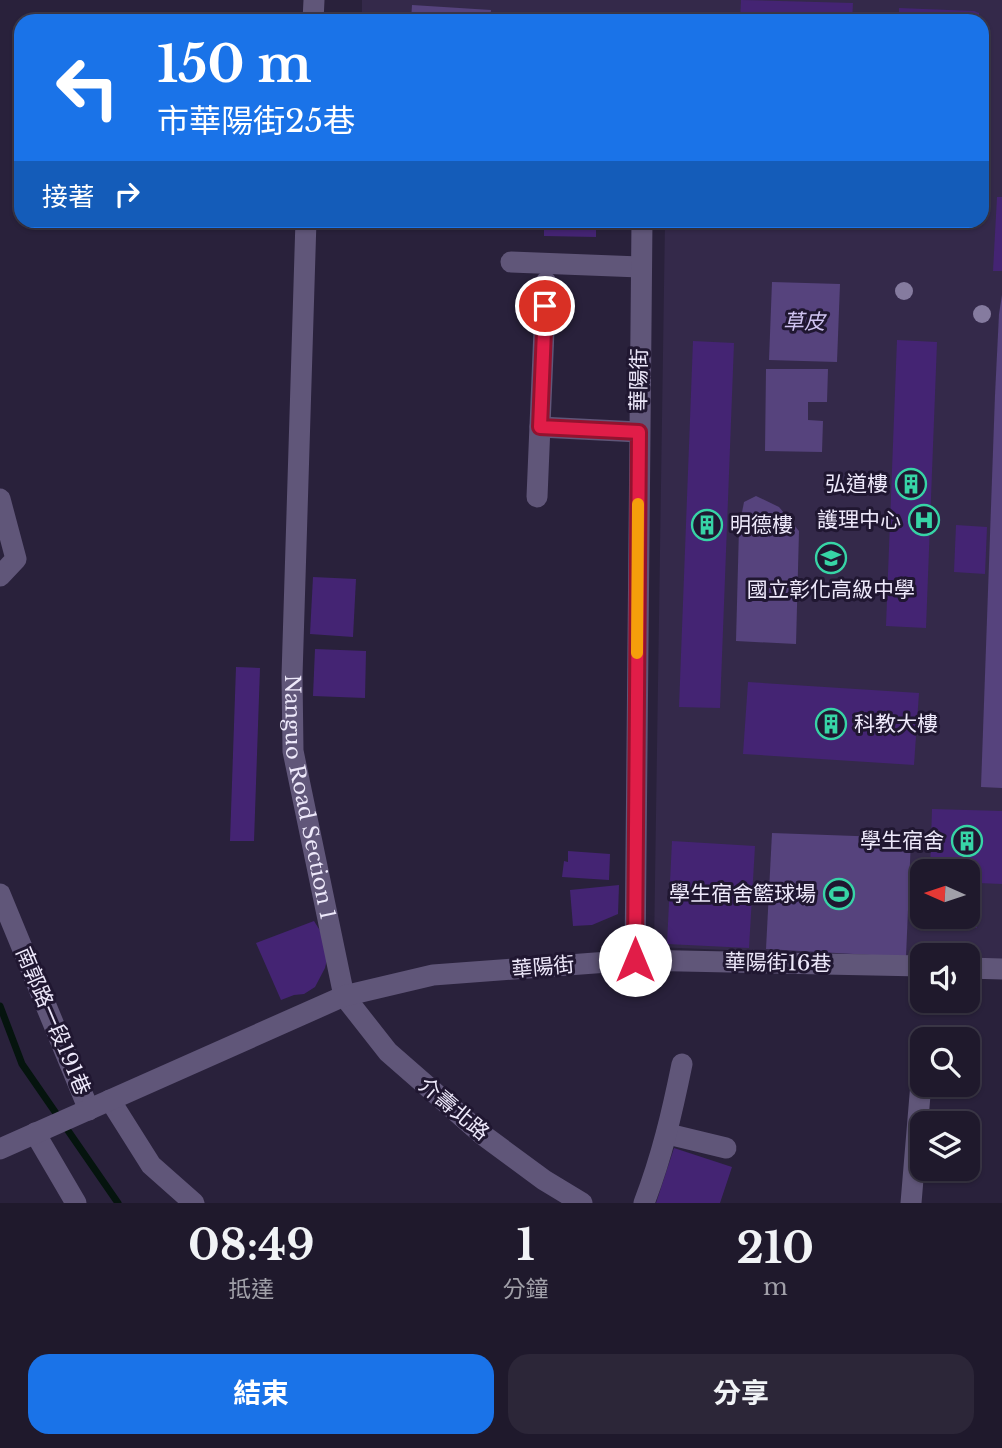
<!DOCTYPE html>
<html lang="zh-TW">
<meta charset="utf-8">
<style>
body{margin:0;font-family:"Libre Baskerville","Noto Sans TC",serif;background:#2c2638;color:#f1f3f6;height:100vh;display:flex;flex-direction:column;font-size:26px;white-space:nowrap}
*{box-sizing:border-box;margin:0}
p{font-size:23px;color:#a1a0a9}
.icon{flex:none;width:38px;height:38px;fill:none;stroke:currentColor;stroke-width:2;stroke-linecap:round;stroke-linejoin:round}
.map{position:relative;height:1203px;overflow:hidden}
.drawer{display:flex;flex-direction:column;background:#1f192c;flex:1}
.drawer>*{flex:none}
.banner{position:absolute;left:14px;top:14px;width:975px;height:214px;border-radius:21px;box-shadow:0 2px 5px #0004,0 0 0 2px #3c3848;background:#1a73e8;color:#fff;overflow:hidden}
.needle{width:46px;rotate:273deg}
.tools{position:absolute;left:910px;top:859px;display:grid;gap:14px}
.tools a{display:grid;place-items:center;width:70px;height:70px;border-radius:14px;background:#1f192c;box-shadow:0 2px 5px #0004,0 0 0 2px #3c3848;font-size:35px}
.pin{position:absolute;display:grid;place-items:center;width:60px;height:60px;color:#fff;margin:-30px;border:4px solid #fff;border-radius:50%;box-shadow:0 2px 7px #0007}
.me{position:absolute;width:77px;margin:-38px;rotate:0deg;stroke-linejoin:round;filter:drop-shadow(0 0 5px #0008)}
.turn{display:flex;align-items:center;gap:24px;height:147px;padding:0 28px;font-size:32px}
.turn .icon{width:91px;height:91px;stroke-width:2.5}
.turn b{display:block;font-size:49px;line-height:60px}
.then{display:flex;align-items:center;height:66px;padding:0 28px;background:#0003;gap:14px;font-size:26px}
.eta{display:flex;justify-content:space-evenly;align-items:center;height:119px;text-align:center}
.eta b{font-size:42px;font-weight:700;line-height:49px}
.button{display:flex;gap:14px;margin-top:auto;padding:14px 28px}
.button a{flex:1;height:80px;border-radius:21px;background:#1a73e8;color:#fff;font-size:28px;font-weight:700;line-height:80px;text-align:center}
.button a+a{background:#2c2638;color:#f1f3f6}
.map>svg:first-child{display:block}
.built{fill:#34294a;fill-rule:evenodd}
.green{fill:#56437d}
.lines{fill:none;stroke-linecap:round;stroke-linejoin:round}
.stream{stroke:#05140e;stroke-width:7}
.building{fill:#442473}
.minor{stroke:#605679;stroke-width:21}
.tree{fill:#857b9f}
.route-casing{stroke:#92132f;stroke-width:18}
.route{stroke:#e11d48;stroke-width:12}
.slow{stroke:#f59e0b;stroke-width:12}
.labels{text-anchor:middle;stroke-width:6;stroke-linejoin:round;paint-order:stroke}
.park-label{font-size:21px;font-style:italic;fill:#d0c4f1;stroke:#201731}
.street-label{font-size:21px;fill:#ede8fa;stroke:#201731}
.poi-label{font-size:21px;fill:#ede8fa;stroke:#201731;text-anchor:end}
</style>
<div class="map">
<svg width="1002" height="1203" viewBox="0 0 1002 1203">
<rect width="100%" height="100%" fill="#29213b"/>
<path class="built" d="M362 0H1002V961L968 960V956H922V958L654 947 665 221 982 220V21H362ZM922 872H968V917H922Z"/>
<g class="green">
<polygon points="412,5 491,10 490,21 411,21"/>
<polygon points="772,282 840,284 837,362 769,360"/>
<polygon points="1002,295 1002,788 981,787 995,395 999,314"/>
<polygon points="766,369 828,369 827,402 808,402 808,420 823,421 822,452 765,451"/>
<polygon points="756,496 779,507 799,531 796,644 736,641 739,528 744,502"/>
<polygon points="772,833 911,838 906,957 766,949"/>
</g>
<g class="lines">
<polyline class="stream" points="0,1006 22,1064 118,1203"/>
</g>
<g class="building">
<polygon points="741,0 853,3 852,21 740,21"/>
<polygon points="899,8 974,11 979,13 979,21 899,21"/>
<polygon points="997,197 1002,197 1002,271 993,271"/>
<polygon points="544,220 596,220 596,237 544,236"/>
<polygon points="897,340 937,342 926,628 886,626"/>
<polygon points="693,341 734,343 720,708 679,707"/>
<polygon points="956,525 987,527 985,574 954,572"/>
<polygon points="313,577 356,579 353,637 310,634"/>
<polygon points="315,649 366,651 365,698 313,696"/>
<polygon points="236,667 260,668 254,841 230,841"/>
<polygon points="748,682 919,693 914,765 743,754"/>
<polygon points="932,809 1002,811 1002,884 978,883 977,928 929,927 929,917 968,917 968,872 930,872"/>
<polygon points="672,841 755,846 749,948 667,944"/>
<polygon points="568,851 610,854 609,880 562,877 564,861 568,862"/>
<polygon points="619,885 618,914 592,925 573,926 570,890"/>
<polygon points="314,921 326,940 328,955 325,968 315,987 304,994 294,995 281,1000 256,943"/>
<polygon points="674,1148 732,1167 720,1203 656,1203"/>
</g>
<g class="lines">
<g class="minor">
<polyline points="313,21 314,0"/>
<path id="s1" d="M306 220 292 676 293 751 344 996 388 1052 483 1135 544 1180 582 1203"/>
<polyline points="511,262 640,267"/>
<polyline points="540,427 639,432"/>
<polyline points="537,497 546,282"/>
<polyline points="0,499 16,559 0,576"/>
<polyline points="0,894 89,1110"/>
<polyline points="635,960 922,966"/>
<polyline points="968,968 1002,969"/>
<polyline points="110,1100 151,1165 194,1203"/>
<polyline points="35,1133 76,1203"/>
<polyline points="668,1134 726,1148"/>
<polyline points="0,1149 344,996 433,975 635,960 642,220"/>
<path d="M644 1203C662 1156 672 1113 682 1064"/>
<polyline points="911,1203 922,1071"/>
</g>
</g>
<g class="tree">
<circle cx="904" cy="291" r="9"/>
<circle cx="982" cy="314" r="9"/>
</g>
<g class="lines">
<g class="route-casing">
<polyline id="route" points="545,306 540,427 639,432 635,960"/>
</g>
<use href="#route" class="route"/>
<polyline class="slow" points="637,653 638,504"/>
</g>
<defs>
<g id="building-ring" transform="scale(1.575)"><circle r="9.5" fill="#201731" stroke="#37d4a6" stroke-width="1.5"/><path d="M-4-6H4V6H1V3H-1V6H-4ZM-2.5-4.3h1.7v1.8h-1.7ZM.8-4.3h1.7v1.8H.8ZM-2.5-1h1.7V.8h-1.7ZM.8-1h1.7V.8H.8Z" fill="#37d4a6"/></g>
<g id="hospital-ring" transform="scale(1.575)"><circle r="9.5" fill="#201731" stroke="#37d4a6" stroke-width="1.5"/><path d="M-5-5h3v3.5h4V-5h3V5h-3V1.5h-4V5h-3Z" fill="#37d4a6"/></g>
<g id="school-ring" transform="scale(1.575)"><circle r="9.5" fill="#201731" stroke="#37d4a6" stroke-width="1.5"/><path d="M0-5L7-2L0 1L-7-2ZM-4 1L0 2.5L4 1V4Q0 6-4 4Z" fill="#37d4a6"/></g>
<g id="stadium-ring" transform="scale(1.575)"><circle r="9.5" fill="#201731" stroke="#37d4a6" stroke-width="1.5"/><path d="M0-5a6.5 5 0 1 0 0 10a6.5 5 0 1 0 0-10ZM-3.5-1.8h7v3.6h-7Z" fill="#37d4a6"/></g>
</defs>
<g fill-rule="evenodd">
<use href="#building-ring" x="911" y="484"/>
<use href="#hospital-ring" x="924" y="520"/>
<use href="#building-ring" x="707" y="525"/>
<use href="#school-ring" x="831" y="558"/>
<use href="#building-ring" x="831" y="724"/>
<use href="#building-ring" x="967" y="841"/>
<use href="#stadium-ring" x="839" y="894"/>
</g>
<g class="labels">
<g class="park-label">
<text x="804" y="329">草皮</text>
</g>
<g class="street-label">
<text transform="translate(639 380) rotate(-89)" y="7">華陽街</text>
<text dy="7" stroke="none"><textPath href="#s1" startOffset="579">Nanguo Road Section 1</textPath></text>
<text transform="translate(778 963) rotate(1)" y="7">華陽街16巷</text>
<text transform="translate(543 967) rotate(-5)" y="7">華陽街</text>
<text transform="translate(53 1021) rotate(67)" y="7">南郭路一段191巷</text>
<text transform="translate(454 1109) rotate(40)" y="7">介壽北路</text>
</g>
<g class="poi-label">
<text x="888" y="491">弘道樓</text>
<text x="901" y="527">護理中心</text>
<text x="730" y="532" text-anchor="start">明德樓</text>
<text x="831" y="597" text-anchor="middle">國立彰化高級中學</text>
<text x="854" y="731" text-anchor="start">科教大樓</text>
<text x="944" y="848">學生宿舍</text>
<text x="816" y="901">學生宿舍籃球場</text>
</g>
</g>
</svg>
<div class="tools">
<a><svg class="needle" viewBox="-14 -14 28 28"><path d="M0-13l5 13h-10z" fill="#e53935"/><path d="M0 13l5-13h-10z" fill="#a1a0a9"/></svg></a>
<a><svg class="icon" aria-label="sound" viewBox="0 0 24 24"><path d="M4 9h4l5-4v14l-5-4H4zM17 9q2 3 0 6"/></svg></a>
<a><svg class="icon" aria-label="search" viewBox="0 0 24 24"><circle cx="10" cy="10" r="6"/><path d="M15 15l6 6"/></svg></a>
<a><svg class="icon" aria-label="layers" viewBox="0 0 24 24"><path d="M12 4l9 5-9 5-9-5zM3 14l9 5 9-5"/></svg></a>
</div>
<div class="pin" style="left:545px;top:306px;background:#d93025"><svg class="icon" aria-label="arrive" viewBox="0 0 24 24"><path d="M6 21V4h12l-3 4 3 4H6"/></svg></div>
<svg class="me" style="left:635px;top:960px" viewBox="-20 -20 40 40"><circle r="19" fill="#fff"/><path d="M0-13L10 11 0 6-10 11z" fill="#e11d48"/></svg>
<div class="banner">
<div class="turn"><svg class="icon" aria-label="left" viewBox="0 0 24 24"><path d="M17 20v-9H6M10 6l-5 5 5 5"/></svg><div><b>150 m</b>市華陽街25巷</div></div>
<div class="then">接著<svg class="icon" aria-label="right" viewBox="0 0 24 24"><path d="M7 20v-9h11M14 6l5 5-5 5"/></svg></div>
</div>
</div>
<section class="drawer">
<div class="eta">
<div><b>08:49</b><p>抵達</p></div>
<div><b>1</b><p>分鐘</p></div>
<div><b>210</b><p>m</p></div>
</div>
<div class="button"><a>結束</a><a>分享</a></div>
</section>
